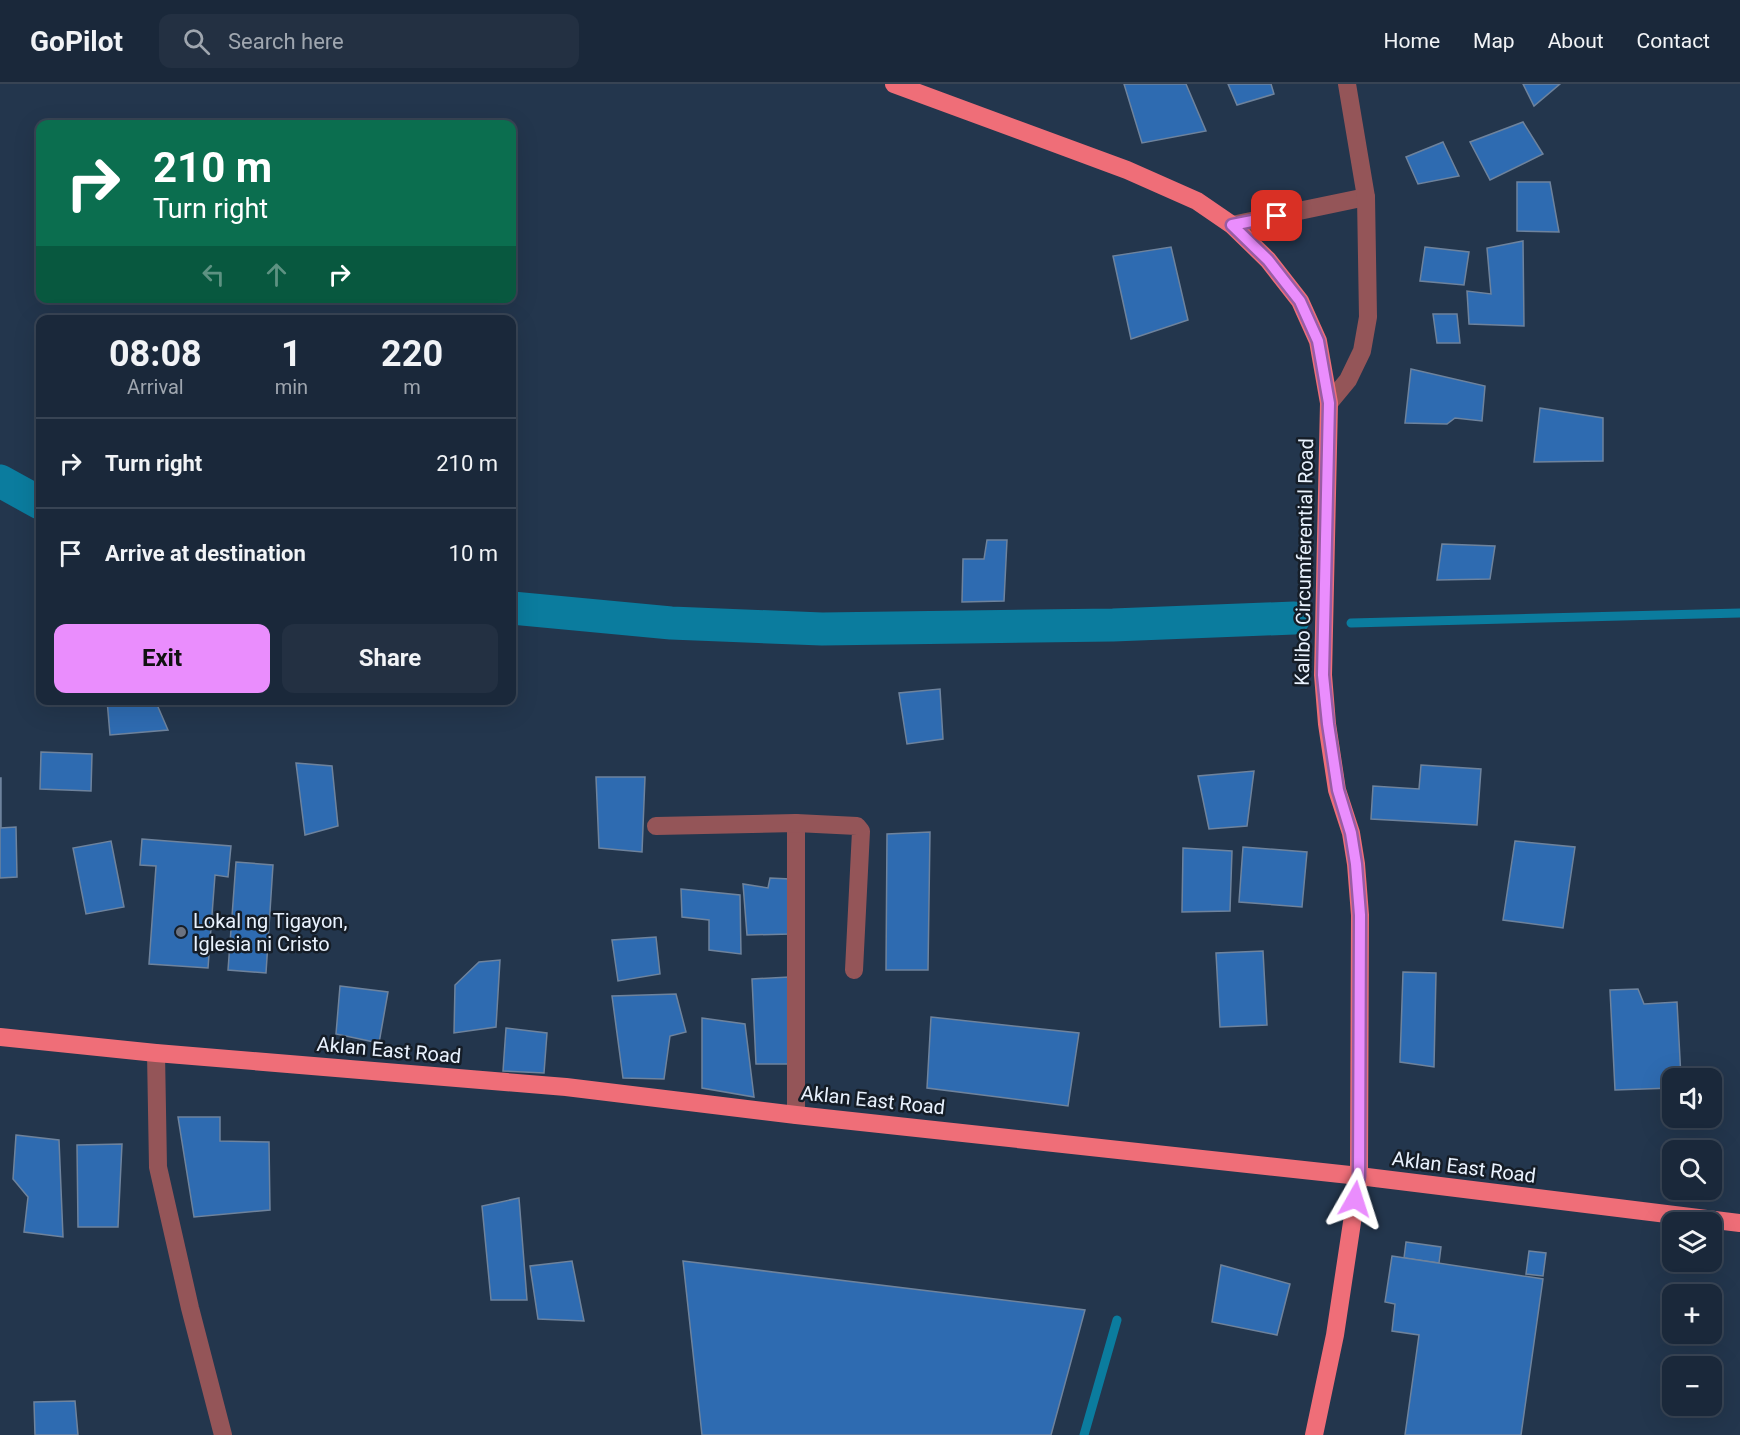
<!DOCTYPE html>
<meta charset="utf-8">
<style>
body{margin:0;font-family:Roboto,sans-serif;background:#233042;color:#f1f3f6;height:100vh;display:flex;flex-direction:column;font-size:22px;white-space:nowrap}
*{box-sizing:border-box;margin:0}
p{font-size:20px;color:#9fa6af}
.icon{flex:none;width:33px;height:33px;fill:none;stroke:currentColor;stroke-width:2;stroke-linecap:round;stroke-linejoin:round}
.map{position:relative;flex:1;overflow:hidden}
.details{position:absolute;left:36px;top:231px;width:480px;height:390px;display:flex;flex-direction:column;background:#1a283a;border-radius:12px;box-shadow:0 6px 24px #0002,0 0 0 2px #384454}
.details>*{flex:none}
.banner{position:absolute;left:36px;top:36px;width:480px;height:183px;border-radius:12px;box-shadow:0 6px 24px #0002,0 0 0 2px #384454;background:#0b6e4f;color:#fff;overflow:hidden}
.buttons{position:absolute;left:1662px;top:984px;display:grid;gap:12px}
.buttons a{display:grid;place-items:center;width:60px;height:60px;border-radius:12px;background:#1a283a;box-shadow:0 6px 24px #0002,0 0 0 2px #384454;font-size:30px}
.pin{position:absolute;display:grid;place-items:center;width:51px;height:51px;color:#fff;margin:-26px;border-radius:12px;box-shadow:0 3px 9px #0006}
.me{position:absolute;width:66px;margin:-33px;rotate:6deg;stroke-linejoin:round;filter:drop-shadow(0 0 4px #0008)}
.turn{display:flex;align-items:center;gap:21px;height:126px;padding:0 18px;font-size:27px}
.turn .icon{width:78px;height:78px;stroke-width:2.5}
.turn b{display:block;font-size:42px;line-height:51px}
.lanes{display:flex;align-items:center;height:57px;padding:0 18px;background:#0003;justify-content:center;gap:30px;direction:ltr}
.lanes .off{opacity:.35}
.eta{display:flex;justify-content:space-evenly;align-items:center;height:102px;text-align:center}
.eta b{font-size:36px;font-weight:700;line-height:42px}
.cta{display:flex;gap:12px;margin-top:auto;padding:12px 18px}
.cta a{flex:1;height:69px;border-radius:12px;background:#ea8dfd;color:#111;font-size:24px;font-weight:700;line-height:69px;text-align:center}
.cta a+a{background:#233042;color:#f1f3f6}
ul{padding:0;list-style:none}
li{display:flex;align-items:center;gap:18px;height:90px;padding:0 18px;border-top:2px solid #384454}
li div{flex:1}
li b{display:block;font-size:22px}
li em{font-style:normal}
header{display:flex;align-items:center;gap:36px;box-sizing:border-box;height:84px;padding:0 30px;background:#1a283a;border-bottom:2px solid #384454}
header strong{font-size:28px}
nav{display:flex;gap:33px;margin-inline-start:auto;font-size:21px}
.search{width:420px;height:54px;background:#233042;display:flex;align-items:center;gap:15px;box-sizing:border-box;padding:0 21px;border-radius:12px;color:#9fa6af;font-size:22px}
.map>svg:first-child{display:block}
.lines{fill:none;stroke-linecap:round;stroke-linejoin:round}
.stream{stroke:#0b7c9e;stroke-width:9}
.canal{stroke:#0b7c9e;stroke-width:33}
.building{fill:#2e6bb1;stroke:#6e839d;stroke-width:1.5}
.minor{stroke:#945558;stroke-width:18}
.major{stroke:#ef6e78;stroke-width:18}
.route-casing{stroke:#985ca4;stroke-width:15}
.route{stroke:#ea8dfd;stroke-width:10}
.worship-dot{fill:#6b7280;stroke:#151d27;stroke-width:2}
.labels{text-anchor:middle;stroke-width:5;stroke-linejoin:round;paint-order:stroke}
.street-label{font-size:20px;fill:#e9f2fe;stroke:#151d27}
.poi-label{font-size:20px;fill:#e9f2fe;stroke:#151d27;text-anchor:start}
</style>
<header>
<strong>GoPilot</strong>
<div class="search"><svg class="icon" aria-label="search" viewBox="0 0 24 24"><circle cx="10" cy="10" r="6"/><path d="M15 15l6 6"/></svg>Search here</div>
<nav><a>Home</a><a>Map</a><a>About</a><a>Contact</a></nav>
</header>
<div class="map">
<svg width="1740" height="1351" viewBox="0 0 1740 1351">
<rect width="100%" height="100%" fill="#23364d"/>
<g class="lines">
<g class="stream">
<polyline points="1351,539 1740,529"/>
<polyline points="1084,1351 1117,1236"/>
</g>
<g class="canal">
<polyline points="0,397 40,419"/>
<polyline points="512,524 671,539 822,545 1113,541 1294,534"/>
</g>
</g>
<g class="building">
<polygon points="1124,0 1186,0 1206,47 1142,59"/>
<polygon points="1228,0 1271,0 1274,10 1237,21"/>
<polygon points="1523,0 1560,0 1534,22"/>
<polygon points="1523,38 1543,70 1490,96 1470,58"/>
<polygon points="1443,58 1459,92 1418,100 1406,73"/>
<polygon points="1517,98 1550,98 1559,148 1517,147"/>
<polygon points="1523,157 1524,242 1469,240 1467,207 1491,210 1487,164"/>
<polygon points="1171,163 1188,236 1131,255 1113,172"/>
<polygon points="1425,163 1469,168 1464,201 1420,197"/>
<polygon points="1433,230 1457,230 1460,259 1437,259"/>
<polygon points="1411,285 1485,302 1482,337 1455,334 1447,340 1405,339"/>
<polygon points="1540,324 1603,334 1603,377 1534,378"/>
<polygon points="987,456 1007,456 1004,517 962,518 963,475 984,475"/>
<polygon points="1442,460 1495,462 1490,495 1437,496"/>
<polygon points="940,605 943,655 907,660 899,609"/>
<polygon points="107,616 155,616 168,646 110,651"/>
<polygon points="41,668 92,670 91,707 40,705"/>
<polygon points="296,679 332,682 338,742 305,751"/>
<polygon points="1421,681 1481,685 1477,741 1371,735 1373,702 1419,705"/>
<polygon points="1254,687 1247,742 1209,745 1198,692"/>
<polygon points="596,693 645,693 642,768 599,764"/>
<rect x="0" y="694" width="1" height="50"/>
<polygon points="16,743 17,793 0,794 0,744"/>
<polygon points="930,748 928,886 886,886 887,750"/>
<polygon points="142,755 231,762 228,793 215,791 208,884 149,880 156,782 140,781"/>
<polygon points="111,757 124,823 86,830 73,764"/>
<polygon points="1515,757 1575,763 1563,844 1503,836"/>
<polygon points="1243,763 1307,768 1302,823 1239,818"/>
<polygon points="1183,764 1232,767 1230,827 1182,828"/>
<polygon points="236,778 273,781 266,889 228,886"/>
<polygon points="770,794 790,795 790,850 747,851 743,800 768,804"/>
<polygon points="681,805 740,811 741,870 709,866 709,836 682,833"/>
<polygon points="656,853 660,890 618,897 612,856"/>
<polygon points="1263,867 1267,941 1220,943 1216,869"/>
<polygon points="500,876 496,943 454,949 455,901 479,878"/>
<polygon points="1403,888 1436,889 1434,983 1400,978"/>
<polygon points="789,893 790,980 756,980 752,895"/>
<polygon points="340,902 388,908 379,959 336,950"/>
<polygon points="1638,905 1644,920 1677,918 1681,994 1672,994 1672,1004 1615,1006 1610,906"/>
<polygon points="676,910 686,948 670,952 664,995 623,994 612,912"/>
<polygon points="931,933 1079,949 1068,1022 927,1004"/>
<polygon points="702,934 745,940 754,1013 702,1004"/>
<polygon points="506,944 547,949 544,989 503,987"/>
<polygon points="178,1033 220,1033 220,1057 269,1058 270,1126 194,1133"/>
<polygon points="16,1051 59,1056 63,1153 24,1148 28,1113 13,1095"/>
<polygon points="122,1060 118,1143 78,1143 77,1061"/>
<polygon points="519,1114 527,1216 491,1216 482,1122"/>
<polygon points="1406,1158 1441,1163 1439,1179 1404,1174"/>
<polygon points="1529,1167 1546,1169 1543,1192 1526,1190"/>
<polygon points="1392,1172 1543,1195 1521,1351 1405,1351 1419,1251 1392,1247 1395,1220 1385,1218"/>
<polygon points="572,1177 584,1237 538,1235 530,1182"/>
<polygon points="683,1177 1085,1226 1051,1351 702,1351"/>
<polygon points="1221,1181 1290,1200 1277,1251 1212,1238"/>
<polygon points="75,1317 78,1351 35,1351 34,1318"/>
</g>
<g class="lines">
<g class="minor">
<polyline points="1232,141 1366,113"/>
<polyline points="1329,319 1348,296 1362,267 1368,233 1366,113 1347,0"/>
<polyline points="796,739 796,1031"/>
<polyline points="656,742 796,739 857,742 861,747 854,886"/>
<polyline points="156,969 158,1083 190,1224 223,1351"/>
</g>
<g class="major">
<polyline points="894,0 1127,86 1197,117 1232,141 1268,176 1300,217 1318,257 1329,319 1323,591 1327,640 1337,706 1351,749 1356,780 1360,831 1359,1092 1335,1251 1314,1351"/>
<polyline points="0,953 156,969 566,1003 796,1031 1359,1092 1740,1139"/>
</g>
</g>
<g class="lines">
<g class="route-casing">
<polyline id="route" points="1277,132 1232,141 1268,176 1300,217 1318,257 1329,319 1323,591 1328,640 1338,706 1351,749 1356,780 1360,831 1359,1092 1355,1115"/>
</g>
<use href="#route" class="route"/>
</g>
<circle class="worship-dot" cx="181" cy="848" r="6"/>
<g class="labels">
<g class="street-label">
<text transform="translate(1304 478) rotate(-89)" y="7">Kalibo Circumferential Road</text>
<text transform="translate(389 966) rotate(5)" y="7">Aklan East Road</text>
<text transform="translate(873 1016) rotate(6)" y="7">Aklan East Road</text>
<text transform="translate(1464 1083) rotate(7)" y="7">Aklan East Road</text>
</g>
<g class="poi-label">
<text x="193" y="844">Lokal ng Tigayon,<tspan x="193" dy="23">Iglesia ni Cristo</tspan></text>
</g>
</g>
</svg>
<div class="buttons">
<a><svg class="icon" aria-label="sound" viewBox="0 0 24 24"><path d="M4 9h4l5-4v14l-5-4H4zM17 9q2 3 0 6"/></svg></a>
<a><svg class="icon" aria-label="search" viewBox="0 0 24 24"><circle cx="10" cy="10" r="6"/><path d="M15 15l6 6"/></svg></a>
<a><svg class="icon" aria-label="layers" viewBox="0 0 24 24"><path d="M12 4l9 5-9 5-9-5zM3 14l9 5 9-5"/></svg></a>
<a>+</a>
<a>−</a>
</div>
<div class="pin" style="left:1277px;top:132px;background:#d93025"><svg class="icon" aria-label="arrive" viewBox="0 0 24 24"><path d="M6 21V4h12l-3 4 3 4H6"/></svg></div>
<svg class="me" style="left:1355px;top:1115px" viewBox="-20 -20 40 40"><path d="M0-17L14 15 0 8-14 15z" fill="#ea8dfd" stroke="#fff" stroke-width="4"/></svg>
<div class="banner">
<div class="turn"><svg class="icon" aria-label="right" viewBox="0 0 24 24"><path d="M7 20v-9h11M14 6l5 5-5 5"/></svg><div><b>210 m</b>Turn right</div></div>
<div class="lanes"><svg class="icon off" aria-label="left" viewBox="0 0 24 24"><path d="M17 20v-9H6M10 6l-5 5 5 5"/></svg><svg class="icon off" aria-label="ahead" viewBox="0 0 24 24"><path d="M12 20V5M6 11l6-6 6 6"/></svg><svg class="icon" aria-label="right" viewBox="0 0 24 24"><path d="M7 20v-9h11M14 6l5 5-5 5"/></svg></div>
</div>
<section class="details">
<div class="eta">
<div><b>08:08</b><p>Arrival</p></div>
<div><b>1</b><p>min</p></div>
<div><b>220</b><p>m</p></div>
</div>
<ul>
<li><svg class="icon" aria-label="right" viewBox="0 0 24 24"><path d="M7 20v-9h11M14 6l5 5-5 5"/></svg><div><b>Turn right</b></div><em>210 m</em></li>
<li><svg class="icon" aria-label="arrive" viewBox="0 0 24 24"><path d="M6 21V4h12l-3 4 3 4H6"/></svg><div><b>Arrive at destination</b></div><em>10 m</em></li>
</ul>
<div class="cta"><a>Exit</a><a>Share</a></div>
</section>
</div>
